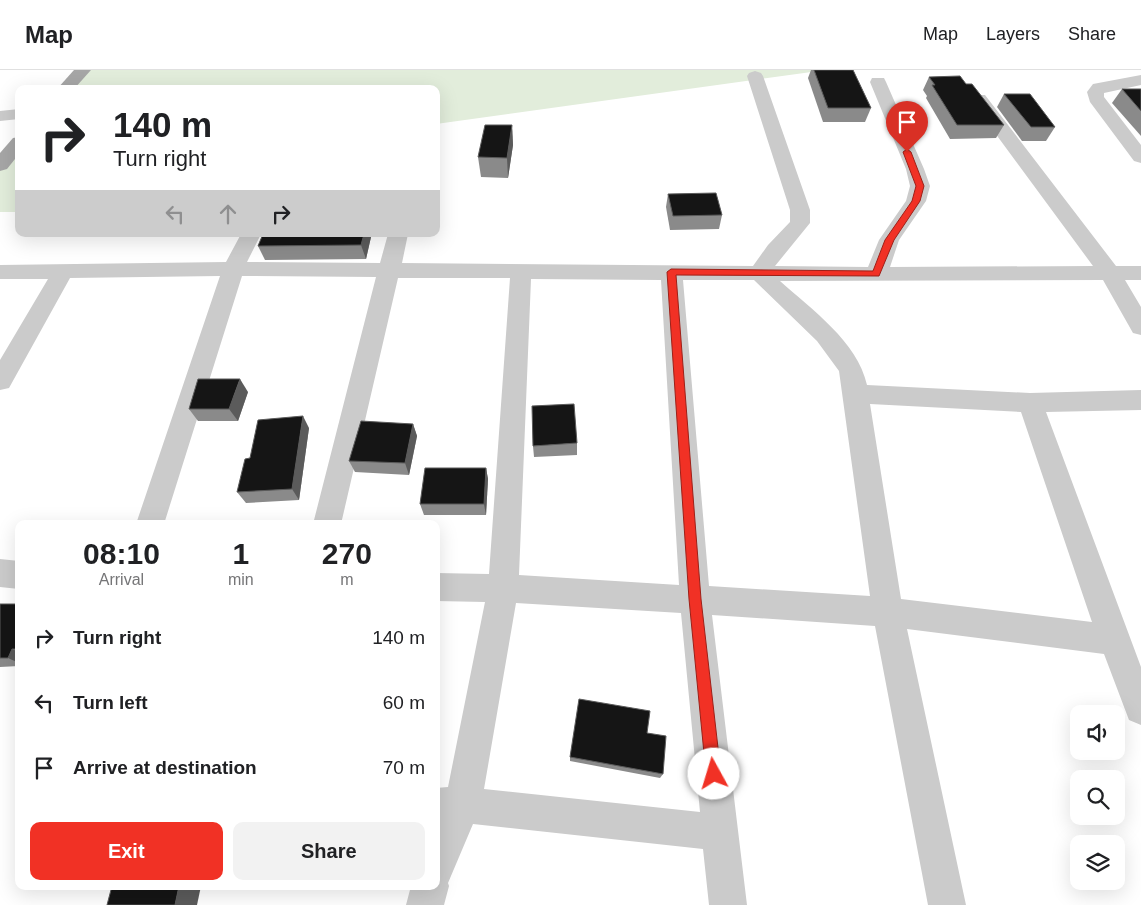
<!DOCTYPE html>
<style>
body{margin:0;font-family:Helvetica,sans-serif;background:#f2f2f2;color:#202124;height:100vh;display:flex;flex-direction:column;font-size:19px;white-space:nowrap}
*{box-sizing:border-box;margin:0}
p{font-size:16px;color:#757577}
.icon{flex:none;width:28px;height:28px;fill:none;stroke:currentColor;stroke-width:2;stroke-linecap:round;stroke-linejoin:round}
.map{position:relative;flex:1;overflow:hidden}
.drawer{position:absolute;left:15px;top:450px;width:425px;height:370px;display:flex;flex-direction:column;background:#fff;border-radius:10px;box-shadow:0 5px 20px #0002}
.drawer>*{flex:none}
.banner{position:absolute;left:15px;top:15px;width:425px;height:152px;border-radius:10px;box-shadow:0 5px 20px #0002;background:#fff;color:#202124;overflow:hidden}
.fabs{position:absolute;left:1070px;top:635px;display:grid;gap:10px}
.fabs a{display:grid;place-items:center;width:55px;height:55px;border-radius:10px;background:#fff;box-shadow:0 5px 20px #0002;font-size:25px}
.pin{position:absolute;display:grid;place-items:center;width:42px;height:42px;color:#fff;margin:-51px -21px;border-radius:50% 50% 50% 0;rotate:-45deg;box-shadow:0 0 5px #0007}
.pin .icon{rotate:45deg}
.me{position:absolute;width:55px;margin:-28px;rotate:354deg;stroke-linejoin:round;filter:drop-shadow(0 0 4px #0008)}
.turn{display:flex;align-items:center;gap:18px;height:105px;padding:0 15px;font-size:22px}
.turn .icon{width:65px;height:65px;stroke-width:2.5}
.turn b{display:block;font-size:35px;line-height:42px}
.lanes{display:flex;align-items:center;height:48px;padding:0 15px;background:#0003;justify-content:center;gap:25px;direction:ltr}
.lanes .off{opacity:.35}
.eta{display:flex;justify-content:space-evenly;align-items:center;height:85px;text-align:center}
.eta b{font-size:30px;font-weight:800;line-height:35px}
.cta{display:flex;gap:10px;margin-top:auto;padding:10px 15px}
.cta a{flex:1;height:58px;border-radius:10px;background:#f13125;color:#fff;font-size:20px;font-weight:800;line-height:58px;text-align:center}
.cta a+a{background:#f2f2f2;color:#202124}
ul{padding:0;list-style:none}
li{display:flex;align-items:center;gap:15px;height:65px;padding:0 15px}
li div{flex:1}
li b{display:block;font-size:19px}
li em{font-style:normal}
header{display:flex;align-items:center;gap:30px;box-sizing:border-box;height:70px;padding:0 25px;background:#fff;border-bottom:1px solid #e0e0e0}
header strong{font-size:24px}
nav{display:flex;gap:28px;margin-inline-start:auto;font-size:18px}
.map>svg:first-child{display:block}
.green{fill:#e2eddb}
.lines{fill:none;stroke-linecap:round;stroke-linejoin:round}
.minor{fill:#cbcbcb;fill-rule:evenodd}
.major{fill:#a6a6a6;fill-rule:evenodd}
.wall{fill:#8a8a8a}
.shaded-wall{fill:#5b5b5b}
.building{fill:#151515;stroke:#5b5b5b}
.route{fill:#f13125;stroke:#9d2018}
</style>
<header>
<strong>Map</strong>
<nav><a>Map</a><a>Layers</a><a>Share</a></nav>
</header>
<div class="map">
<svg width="1141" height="835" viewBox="0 0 1141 835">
<rect width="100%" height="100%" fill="#fff"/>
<g class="green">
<polygon points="86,0 826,0 436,54 436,19 69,19"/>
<polygon points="19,75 19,142 0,142 0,97"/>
</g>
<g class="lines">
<g class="minor">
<path d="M755 1 761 3 763 6 810 140V153L775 196 868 197 879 170 906 131 910 116 906 99 870 12 872 8H884L886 12 924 99 930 116 926 131 899 170 890 197 1093 196 970 29 973 25H985L1116 196H1141V210H1125L1141 237V265L1133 263 1103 210 780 211C812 240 857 271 867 315L1030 323 1141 320V340L1046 342 1141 597V655L1129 650 1104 584 907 559 966 835H928L875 556 712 545 747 835H709L703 779 473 754 448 813 449 816 444 835H406L411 816H436V718L448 717 485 532 436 531V503L489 504 510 208H398L341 454H313L376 207 242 206 164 454H136L220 206 70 208 9 318 0 320V290L48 209H0V195L226 192 241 164H261L247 192 380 193 388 164H408L402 193 753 196 768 175 790 152V140L747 6 749 3ZM531 209 661 210 679 515 519 505ZM683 210H754L817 271 839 301 870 526 709 516ZM870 334 1021 342 1092 552 901 529ZM516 533 681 543 700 742 484 719Z"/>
<polygon points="1141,5 1141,15 1104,23 1104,27 1141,75 1141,93 1134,91 1090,32 1087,22 1093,14"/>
<polygon points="19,39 19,49 0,51 0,41"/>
<polygon points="0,489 19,491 19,519 0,517"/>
</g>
<g class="major">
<polygon points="74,0 91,0 74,19 57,19"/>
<polygon points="19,67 19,84 7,99 0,101 0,83 13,68"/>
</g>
</g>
<g class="wall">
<polygon points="811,0 853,0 871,38 865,52 823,52 808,8"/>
<polygon points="929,7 1004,55 996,68 950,69 926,28 927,26 923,20"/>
<polygon points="1122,19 1141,19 1141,66 1112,33"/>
<polygon points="1004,24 1055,57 1046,71 1022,71 997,37"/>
<polygon points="512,55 513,75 508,108 481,107 478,87"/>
<polygon points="668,124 722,145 719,159 670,160 666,137"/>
<polygon points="263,164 370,164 371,167 366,189 265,190 258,176"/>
<polygon points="248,322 238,351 198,351 189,339"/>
<polygon points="413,354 417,366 409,405 355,402 349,391"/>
<polygon points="309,358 299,430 246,433 237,422"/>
<polygon points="577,373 577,385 534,387 533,376"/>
<polygon points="486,398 488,409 486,445 424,445 420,434"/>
<polygon points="0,534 19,534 19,596 0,597"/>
<polygon points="647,663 663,704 660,708 570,691 570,687"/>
</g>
<g class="shaded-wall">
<polygon points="512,55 513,75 508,108 507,88"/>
<polygon points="364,164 370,164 371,167 366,189 361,175"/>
<polygon points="240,309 248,322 238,351 229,339"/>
<polygon points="303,346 309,358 299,430 292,419"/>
<polygon points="413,354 417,366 409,405 405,393"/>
<polygon points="486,398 488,409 486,445 484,434"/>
<polygon points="12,579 19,582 19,593 8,588"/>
<polygon points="179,816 201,816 197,835 175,835"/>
</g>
<g class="building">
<polygon points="814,0 853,0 871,38 828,38"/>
<polygon points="960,6 966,14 972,14 1004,55 957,55 932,15 935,15 929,7"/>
<polygon points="1122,19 1141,19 1141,41"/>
<polygon points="1004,24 1030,24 1055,57 1031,57"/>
<polygon points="485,55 512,55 507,88 478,87"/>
<polygon points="716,123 722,145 673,146 668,124"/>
<polygon points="263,164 364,164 361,175 258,176"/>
<polygon points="198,309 240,309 229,339 189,339"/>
<polygon points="574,334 577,373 533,376 532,336"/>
<polygon points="303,346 292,419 237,422 245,389 250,388 258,350"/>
<polygon points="361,351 413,354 405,393 349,391"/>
<polygon points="425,398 486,398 484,434 420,434"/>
<polygon points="0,534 19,534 19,579 12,579 8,588 0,588"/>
<polygon points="579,629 650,641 647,663 666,666 663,704 570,687"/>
<polygon points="112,816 179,816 175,835 107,835"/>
</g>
<polygon class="route" points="907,79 911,82 924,116 920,131 894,170 879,206 676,205 701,529 721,704 719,709 714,711 709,709 706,704 689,529 667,202 671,199 873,201 885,170 912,131 916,116 903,82"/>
</svg>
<div class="fabs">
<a><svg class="icon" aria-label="sound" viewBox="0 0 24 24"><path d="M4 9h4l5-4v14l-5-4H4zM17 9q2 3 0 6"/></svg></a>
<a><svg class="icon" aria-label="search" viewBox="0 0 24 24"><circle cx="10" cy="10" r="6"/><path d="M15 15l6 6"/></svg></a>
<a><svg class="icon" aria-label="layers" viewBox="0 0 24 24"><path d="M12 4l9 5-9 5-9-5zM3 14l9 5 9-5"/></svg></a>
</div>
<div class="pin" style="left:907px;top:82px;background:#d93025"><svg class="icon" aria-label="arrive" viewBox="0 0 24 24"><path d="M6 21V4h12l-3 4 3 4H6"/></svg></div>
<svg class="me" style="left:714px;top:704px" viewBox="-20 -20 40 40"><circle r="19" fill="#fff"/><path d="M0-13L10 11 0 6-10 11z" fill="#f13125"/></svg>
<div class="banner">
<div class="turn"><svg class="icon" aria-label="right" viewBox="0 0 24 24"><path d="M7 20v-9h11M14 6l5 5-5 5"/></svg><div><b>140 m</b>Turn right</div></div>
<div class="lanes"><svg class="icon off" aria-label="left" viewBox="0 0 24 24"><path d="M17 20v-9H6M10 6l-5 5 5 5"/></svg><svg class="icon off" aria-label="ahead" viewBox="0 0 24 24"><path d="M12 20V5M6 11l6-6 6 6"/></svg><svg class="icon" aria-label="right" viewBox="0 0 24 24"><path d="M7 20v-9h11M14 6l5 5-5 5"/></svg></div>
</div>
<section class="drawer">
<div class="eta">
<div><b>08:10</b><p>Arrival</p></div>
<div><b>1</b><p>min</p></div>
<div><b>270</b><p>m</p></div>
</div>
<ul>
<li><svg class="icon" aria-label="right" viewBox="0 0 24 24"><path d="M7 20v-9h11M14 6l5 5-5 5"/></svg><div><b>Turn right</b></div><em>140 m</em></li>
<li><svg class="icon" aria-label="left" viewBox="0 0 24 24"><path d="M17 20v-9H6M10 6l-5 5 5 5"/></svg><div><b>Turn left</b></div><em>60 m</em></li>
<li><svg class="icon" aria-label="arrive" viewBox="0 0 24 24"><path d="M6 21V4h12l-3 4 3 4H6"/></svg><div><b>Arrive at destination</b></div><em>70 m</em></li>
</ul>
<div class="cta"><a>Exit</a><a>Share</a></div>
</section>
</div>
